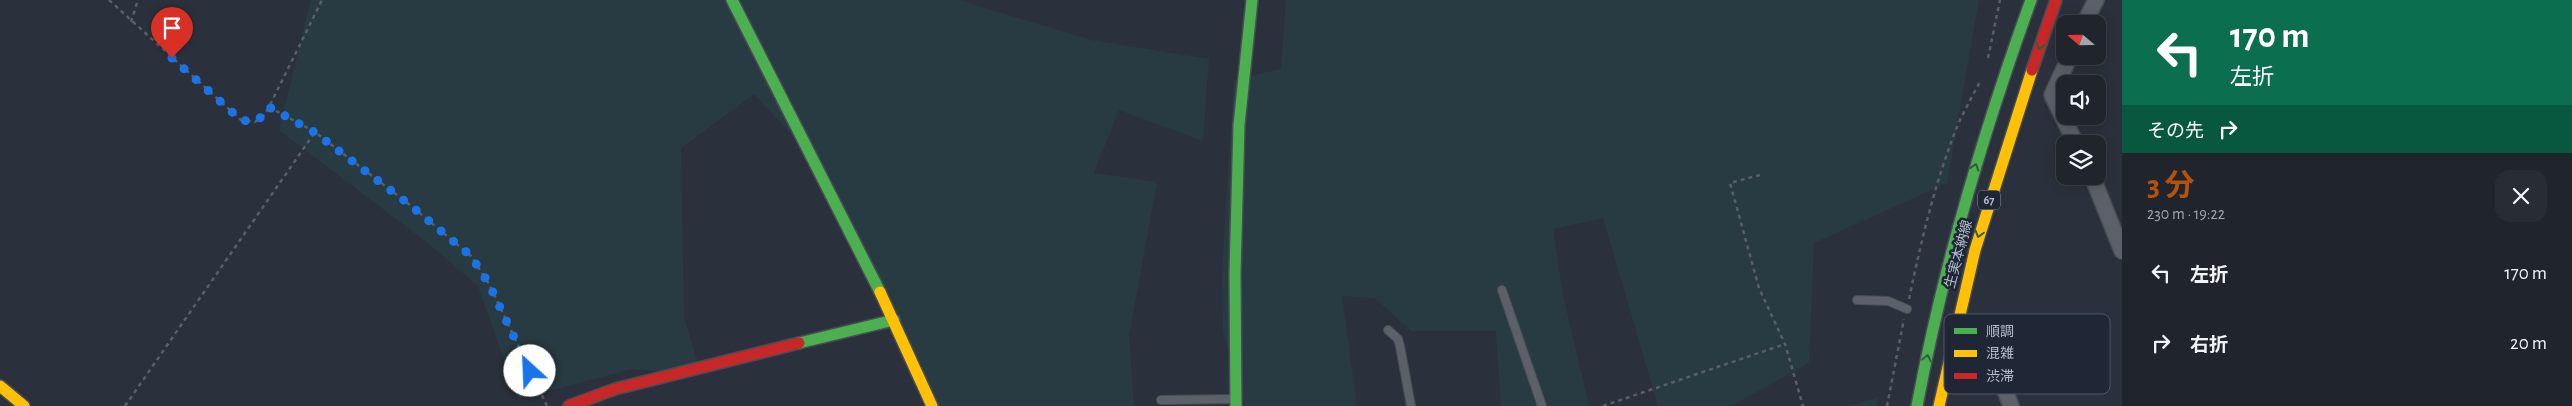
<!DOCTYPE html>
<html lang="ja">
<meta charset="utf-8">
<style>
body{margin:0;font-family:"Alegreya Sans","Noto Sans JP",sans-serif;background:#282d35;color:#f1f3f6;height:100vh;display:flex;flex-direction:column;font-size:19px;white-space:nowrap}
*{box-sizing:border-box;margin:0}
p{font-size:16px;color:#a2a5aa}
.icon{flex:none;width:28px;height:28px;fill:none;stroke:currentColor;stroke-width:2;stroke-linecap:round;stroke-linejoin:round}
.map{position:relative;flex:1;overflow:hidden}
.sheet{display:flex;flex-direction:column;background:#20252d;width:450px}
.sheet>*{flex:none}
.hud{background:#0b6e4f;color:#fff;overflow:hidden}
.needle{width:32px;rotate:290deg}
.buttons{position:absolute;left:2056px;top:15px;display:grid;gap:10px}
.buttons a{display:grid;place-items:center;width:50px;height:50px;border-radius:10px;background:#20252d;box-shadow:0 2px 12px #0003,0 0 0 1px #3d4249;font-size:25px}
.pin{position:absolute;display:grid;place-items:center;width:42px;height:42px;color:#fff;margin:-51px -21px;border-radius:50% 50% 50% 0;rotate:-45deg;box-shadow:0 0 5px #0007}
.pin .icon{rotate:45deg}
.me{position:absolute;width:55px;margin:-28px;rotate:335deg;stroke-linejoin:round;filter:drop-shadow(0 0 4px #0008)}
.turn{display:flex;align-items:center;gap:18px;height:105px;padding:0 25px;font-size:22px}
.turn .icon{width:65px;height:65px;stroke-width:2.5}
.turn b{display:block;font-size:35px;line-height:42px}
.then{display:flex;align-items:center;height:48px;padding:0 25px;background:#0003;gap:10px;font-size:19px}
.round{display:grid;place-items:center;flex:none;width:52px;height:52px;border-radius:15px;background:#282d35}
.headline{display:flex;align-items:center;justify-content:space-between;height:85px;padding:0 25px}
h1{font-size:30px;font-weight:700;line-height:38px;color:#b45309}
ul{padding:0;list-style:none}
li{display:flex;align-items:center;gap:15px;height:70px;padding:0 25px}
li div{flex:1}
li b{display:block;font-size:19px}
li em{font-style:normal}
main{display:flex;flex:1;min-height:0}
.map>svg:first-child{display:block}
.green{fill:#283b42}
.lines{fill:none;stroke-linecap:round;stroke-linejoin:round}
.lane-casing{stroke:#484c55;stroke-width:10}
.street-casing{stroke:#484c55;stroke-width:18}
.fast-casing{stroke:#484c55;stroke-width:14}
.slow-casing{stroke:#484c55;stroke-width:14}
.jam-casing{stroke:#484c55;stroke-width:14}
.path{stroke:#5a5f66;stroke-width:2.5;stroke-dasharray:4 4;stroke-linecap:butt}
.lane{stroke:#5c6069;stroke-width:8}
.street{stroke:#5c6069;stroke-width:15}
.fast{stroke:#4caf50;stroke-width:11}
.slow{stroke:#ffc107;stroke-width:11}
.jam{stroke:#c62828;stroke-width:11}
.oneway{stroke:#315d41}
.route{stroke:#1a73e8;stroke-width:9;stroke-dasharray:0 16.2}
.labels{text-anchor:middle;stroke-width:5;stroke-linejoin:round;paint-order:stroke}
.shield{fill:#1f2737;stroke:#89909f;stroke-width:1}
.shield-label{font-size:12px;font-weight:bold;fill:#b7bdcc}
.street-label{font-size:14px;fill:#b7bdcc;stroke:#1f2737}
.key{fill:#1f2737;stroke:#4d5464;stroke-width:1}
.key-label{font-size:14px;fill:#b7bdcc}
</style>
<main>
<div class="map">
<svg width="2122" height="406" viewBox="0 0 2122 406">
<rect width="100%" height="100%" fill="#2b313c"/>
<g class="green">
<polygon points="311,0 959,0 1091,40 1209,59 1203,141 1119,110 1094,173 1157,182 1129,337 1134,406 933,406 829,174 754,94 681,148 684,317 701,375 632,369 518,399 478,286 429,244 279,130"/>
<polygon points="1286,0 1979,0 1947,183 1814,243 1809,363 1731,406 1658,406 1603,218 1553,229 1563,295 1589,406 1501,406 1496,331 1411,331 1375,298 1342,296 1357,406 1245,406 1223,330 1222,275 1234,80 1281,69"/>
<polygon points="1879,397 1877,406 1849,406"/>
</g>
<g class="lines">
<g class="lane-casing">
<g id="lane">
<polyline points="1502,290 1542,406"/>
<polyline points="1857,300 1888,301 1907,309"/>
<polyline points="1388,330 1398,339 1400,346 1411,406"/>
<polyline points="1161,400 1235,399"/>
</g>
</g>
<g class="street-casing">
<g id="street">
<polyline points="2084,24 2096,0"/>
<polyline points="2070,56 2052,95 2076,144"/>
<polyline points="2092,176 2122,251"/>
<polyline points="1995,364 2011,406"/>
</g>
</g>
<g class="fast-casing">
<g id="fast">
<polyline points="732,0 880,292"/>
<polyline points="799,343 894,320"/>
<polyline points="1236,406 1235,274 1239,125 1252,0"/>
<path d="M1917 406C1943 267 1983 133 2031 0"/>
</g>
</g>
<g class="slow-casing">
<g id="slow">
<polyline points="880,292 932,406"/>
<polyline points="0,386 24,406"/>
<polyline points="1939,406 1975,250 2032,70"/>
</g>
</g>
<g class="jam-casing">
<g id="jam">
<polyline points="2032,70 2056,0"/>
<polyline points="569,406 615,389 799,343"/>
</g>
</g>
<g class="path">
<polyline points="109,0 241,120 255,122 264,115 269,107 322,0"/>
<polyline points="131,22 138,0"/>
<polyline points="1988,58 2000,0"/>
<polyline points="269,107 315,132 410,205 471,256 489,284 547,406"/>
<polyline points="1760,175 1730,183 1759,288 1785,344 1803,406"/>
<path d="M1909 299C1921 242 1934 186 1955 132 1962 114 1972 97 1981 80"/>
<polyline points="125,406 315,132"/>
<polyline points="1603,406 1785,344"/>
<polyline points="1887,406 1904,319"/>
</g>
<use href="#lane" class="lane"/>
<use href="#street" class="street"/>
<use href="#fast" class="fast"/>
<use href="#slow" class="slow"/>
<use href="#jam" class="jam"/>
</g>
<defs><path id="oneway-chevron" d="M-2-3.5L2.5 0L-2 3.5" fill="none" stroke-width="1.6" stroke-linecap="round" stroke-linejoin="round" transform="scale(1.25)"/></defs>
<g class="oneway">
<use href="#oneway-chevron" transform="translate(2040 46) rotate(109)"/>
<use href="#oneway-chevron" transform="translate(1975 167) rotate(-73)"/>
<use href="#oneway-chevron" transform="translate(1979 234) rotate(105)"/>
<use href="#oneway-chevron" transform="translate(1927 358) rotate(-78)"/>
</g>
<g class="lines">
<polyline class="route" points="172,58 241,120 254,122 264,115 269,107 314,132 410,205 471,256 489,284 530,371"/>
</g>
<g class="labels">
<rect class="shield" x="1978" y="190.5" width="22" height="19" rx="4"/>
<g class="shield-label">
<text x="1989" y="204">67</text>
</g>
<g class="street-label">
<text transform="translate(1958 254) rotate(-75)" y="5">生実本納線</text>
</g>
</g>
<rect x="1944" y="314" width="166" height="80" rx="8" class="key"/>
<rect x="1954" y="328" width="23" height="6" fill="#4caf50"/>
<rect x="1954" y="350" width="23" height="7" fill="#ffc107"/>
<rect x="1954" y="373" width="23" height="6" fill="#c62828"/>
<g class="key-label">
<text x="1986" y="336">順調</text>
<text x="1986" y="358">混雑</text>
<text x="1986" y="381">渋滞</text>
</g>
</svg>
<div class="buttons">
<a><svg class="needle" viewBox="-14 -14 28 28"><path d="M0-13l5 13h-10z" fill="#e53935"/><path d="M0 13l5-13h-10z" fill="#a2a5aa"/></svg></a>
<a><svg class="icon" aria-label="sound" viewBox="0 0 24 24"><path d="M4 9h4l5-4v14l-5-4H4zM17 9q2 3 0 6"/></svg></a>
<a><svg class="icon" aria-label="layers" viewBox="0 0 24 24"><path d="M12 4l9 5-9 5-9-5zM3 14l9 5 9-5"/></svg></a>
</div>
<div class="pin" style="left:172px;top:58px;background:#d93025"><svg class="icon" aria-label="arrive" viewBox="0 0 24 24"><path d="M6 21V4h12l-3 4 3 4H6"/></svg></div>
<svg class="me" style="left:530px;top:371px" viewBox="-20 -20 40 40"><circle r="19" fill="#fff"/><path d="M0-13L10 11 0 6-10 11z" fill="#1a73e8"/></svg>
</div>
<section class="sheet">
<div class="hud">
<div class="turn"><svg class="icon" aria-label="left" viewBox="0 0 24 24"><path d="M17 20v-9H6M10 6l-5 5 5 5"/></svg><div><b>170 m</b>左折</div></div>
<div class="then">その先<svg class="icon" aria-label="right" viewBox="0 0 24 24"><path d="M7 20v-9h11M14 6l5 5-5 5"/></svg></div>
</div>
<div class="headline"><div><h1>3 分</h1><p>230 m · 19:22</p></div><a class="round"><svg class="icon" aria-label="close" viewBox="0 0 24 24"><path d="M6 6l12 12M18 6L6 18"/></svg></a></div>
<ul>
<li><svg class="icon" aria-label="left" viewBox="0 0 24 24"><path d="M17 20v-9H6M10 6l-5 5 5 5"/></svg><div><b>左折</b></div><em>170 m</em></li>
<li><svg class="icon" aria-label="right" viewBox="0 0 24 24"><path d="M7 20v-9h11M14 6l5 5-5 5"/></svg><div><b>右折</b></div><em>20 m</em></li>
</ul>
</section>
</main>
